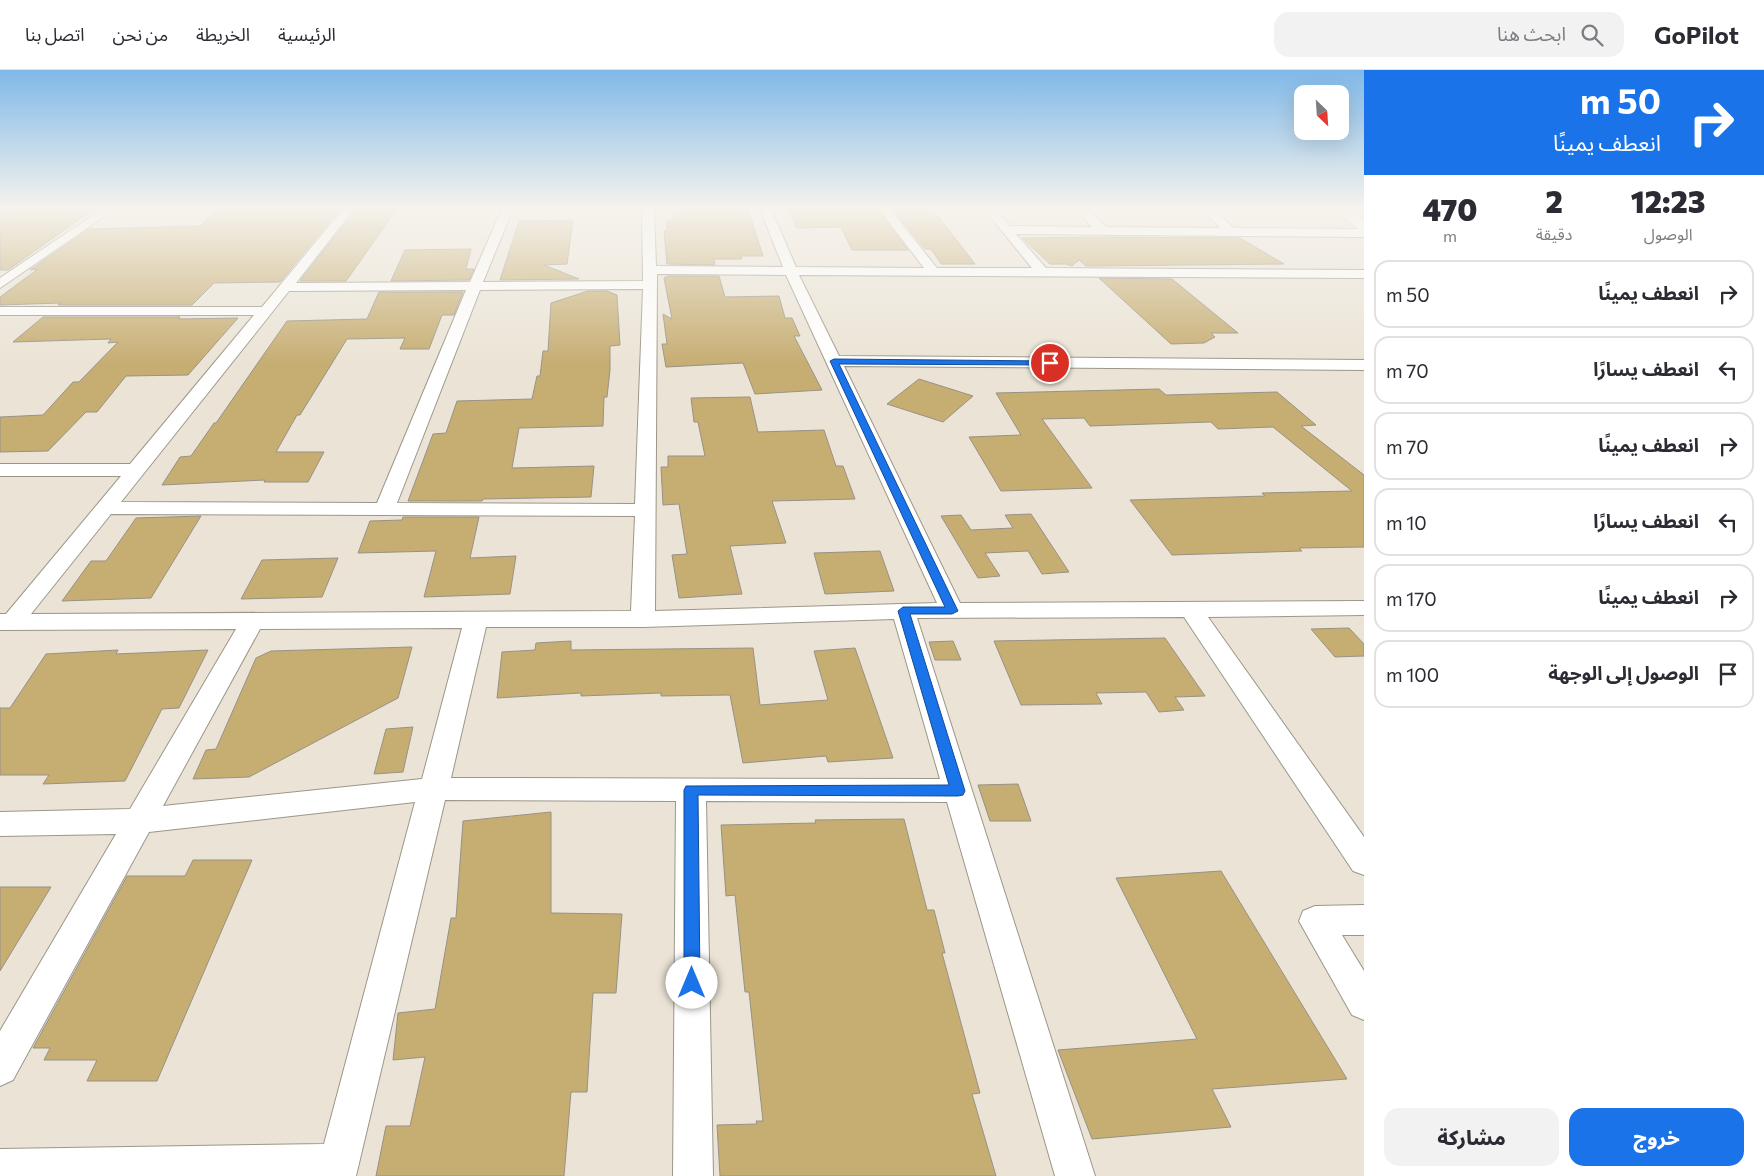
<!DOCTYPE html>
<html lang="ar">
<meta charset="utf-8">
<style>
body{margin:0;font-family:Commissioner,"Noto Sans Arabic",sans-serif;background:#f2f2f3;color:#2b2b33;direction:rtl;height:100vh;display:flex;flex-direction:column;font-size:19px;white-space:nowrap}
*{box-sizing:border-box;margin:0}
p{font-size:16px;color:#7c7c81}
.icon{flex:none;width:28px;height:28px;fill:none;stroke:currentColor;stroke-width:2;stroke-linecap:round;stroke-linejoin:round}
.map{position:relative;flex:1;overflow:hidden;direction:ltr}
.drawer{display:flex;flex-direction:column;background:#fff;width:400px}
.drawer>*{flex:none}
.top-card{background:#1a73e8;color:#fff;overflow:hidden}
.needle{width:32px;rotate:155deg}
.controls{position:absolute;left:1294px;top:15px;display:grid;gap:10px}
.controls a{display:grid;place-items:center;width:55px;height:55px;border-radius:10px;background:#fff;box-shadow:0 5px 20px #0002;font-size:25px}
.pin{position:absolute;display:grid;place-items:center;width:42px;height:42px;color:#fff;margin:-21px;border:2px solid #fff;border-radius:50%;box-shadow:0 1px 5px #0007}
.me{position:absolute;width:55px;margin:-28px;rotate:0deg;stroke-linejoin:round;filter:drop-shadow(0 0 4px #0008)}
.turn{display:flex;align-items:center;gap:18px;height:105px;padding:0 20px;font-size:22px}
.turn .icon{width:65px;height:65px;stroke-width:2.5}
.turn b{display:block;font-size:35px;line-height:42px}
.eta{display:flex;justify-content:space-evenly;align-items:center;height:85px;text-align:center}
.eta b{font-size:30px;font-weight:800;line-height:35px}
.cta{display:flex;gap:10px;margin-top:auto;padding:10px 20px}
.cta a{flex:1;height:58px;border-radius:15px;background:#1a73e8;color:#fff;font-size:20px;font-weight:800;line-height:58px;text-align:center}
.cta a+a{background:#f2f2f3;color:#2b2b33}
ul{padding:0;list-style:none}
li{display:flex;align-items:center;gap:15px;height:68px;margin:0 10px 8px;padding:0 10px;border:2px solid #e1e1e2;border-radius:15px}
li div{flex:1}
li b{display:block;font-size:19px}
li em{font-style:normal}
header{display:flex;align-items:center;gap:30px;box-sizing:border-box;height:70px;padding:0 25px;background:#fff;border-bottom:1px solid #e1e1e2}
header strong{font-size:24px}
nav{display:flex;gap:28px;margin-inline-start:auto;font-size:18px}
.search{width:350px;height:45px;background:#f2f2f3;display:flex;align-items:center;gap:12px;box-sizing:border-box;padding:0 18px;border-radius:15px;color:#7c7c81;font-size:19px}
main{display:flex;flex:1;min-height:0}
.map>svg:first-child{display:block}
.building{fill:#c6ad72;stroke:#989285}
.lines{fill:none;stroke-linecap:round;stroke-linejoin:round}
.minor-casing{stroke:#9c9689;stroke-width:2}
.secondary-casing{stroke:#9c9689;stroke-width:1}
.minor{fill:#fff;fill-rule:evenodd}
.secondary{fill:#fff;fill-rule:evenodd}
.route{fill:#1a73e8;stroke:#114b97}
</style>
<header>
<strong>GoPilot</strong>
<div class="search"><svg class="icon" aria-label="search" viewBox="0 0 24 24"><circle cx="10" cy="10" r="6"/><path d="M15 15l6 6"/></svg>ابحث هنا</div>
<nav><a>الرئيسية</a><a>الخريطة</a><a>من نحن</a><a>اتصل بنا</a></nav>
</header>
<main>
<section class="drawer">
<div class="top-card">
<div class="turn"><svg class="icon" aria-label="right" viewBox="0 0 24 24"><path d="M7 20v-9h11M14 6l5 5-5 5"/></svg><div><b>50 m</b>انعطف يمينًا</div></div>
</div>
<div class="eta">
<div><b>12:23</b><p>الوصول</p></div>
<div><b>2</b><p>دقيقة</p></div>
<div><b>470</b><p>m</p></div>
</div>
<ul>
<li><svg class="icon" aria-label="right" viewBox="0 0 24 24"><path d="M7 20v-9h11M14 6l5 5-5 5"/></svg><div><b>انعطف يمينًا</b></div><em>50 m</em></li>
<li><svg class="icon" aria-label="left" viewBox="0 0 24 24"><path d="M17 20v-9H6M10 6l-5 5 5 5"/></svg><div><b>انعطف يسارًا</b></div><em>70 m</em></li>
<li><svg class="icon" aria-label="right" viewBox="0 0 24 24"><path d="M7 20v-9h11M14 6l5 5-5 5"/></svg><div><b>انعطف يمينًا</b></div><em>70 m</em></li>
<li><svg class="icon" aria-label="left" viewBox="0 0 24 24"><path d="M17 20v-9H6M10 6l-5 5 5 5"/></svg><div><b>انعطف يسارًا</b></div><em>10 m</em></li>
<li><svg class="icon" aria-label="right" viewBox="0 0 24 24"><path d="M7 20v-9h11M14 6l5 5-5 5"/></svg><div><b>انعطف يمينًا</b></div><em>170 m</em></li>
<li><svg class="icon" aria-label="arrive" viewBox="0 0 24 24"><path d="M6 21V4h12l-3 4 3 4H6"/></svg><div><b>الوصول إلى الوجهة</b></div><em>100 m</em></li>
</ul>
<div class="cta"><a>خروج</a><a>مشاركة</a></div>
</section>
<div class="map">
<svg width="1364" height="1106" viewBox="0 0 1364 1106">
<rect width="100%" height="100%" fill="#ebe4d6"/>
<g class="building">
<polygon points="0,139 94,139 8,200 0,200"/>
<polygon points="218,139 340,139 280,212 214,213 192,235 58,235 61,233 0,235 0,227 38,199 30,200 89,159 200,156"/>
<polygon points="356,139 397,139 346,211 300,211"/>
<polygon points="748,139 763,186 741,186 742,189 714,189 715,195 667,194 664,161 667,161 666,150 674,150 673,140"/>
<polygon points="788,139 878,140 908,180 852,180 841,157 797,158"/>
<polygon points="893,140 933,140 975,194 941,194 931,179 925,179"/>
<polygon points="573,150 567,194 544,195 579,209 500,210 519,151"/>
<polygon points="1108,167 1240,168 1284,194 1086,196 1079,190 1072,196 1066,194 1050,194 1022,168"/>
<polygon points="471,179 466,199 474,199 469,210 391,211 405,180"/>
<polygon points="668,206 719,206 725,227 779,226 785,248 792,248 800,266 794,266 822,320 755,324 743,293 666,297 662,274 667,274 663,244 672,249 664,208"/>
<polygon points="1099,208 1172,209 1238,263 1211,263 1215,267 1204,273 1171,274"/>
<polygon points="588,221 607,221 617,225 620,275 610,276 610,300 607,327 604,327 603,356 519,358 512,398 594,396 591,427 483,429 482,431 408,431 433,364 446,363 457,331 532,329 537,306 540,306 543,281 548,281 551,233"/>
<polygon points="379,222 463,222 454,245 442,245 429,279 400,279 405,268 347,269 300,345 297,345 276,382 324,382 308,412 264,412 265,410 162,415 180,387 191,386 214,353 216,353 287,251 367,249"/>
<polygon points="43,247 180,247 179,249 238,248 188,305 126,306 97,342 86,342 48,381 0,382 0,347 43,345 73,312 79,312 118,272 108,273 111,269 13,272"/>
<polygon points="919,309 973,326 943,352 887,334"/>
<polygon points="1159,319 1166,325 1277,322 1316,355 1301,356 1364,405 1364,477 1299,478 1302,481 1172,485 1130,430 1265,426 1262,423 1352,421 1273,357 1218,359 1211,352 1090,356 1084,348 1042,349 1092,418 1001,421 969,367 1021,365 996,323"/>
<polygon points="750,327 758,362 824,360 836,396 843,396 855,429 772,431 786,473 730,476 742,524 679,528 672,485 687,484 679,434 663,435 661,397 668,397 668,386 705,386 698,352 694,352 691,328"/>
<polygon points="1031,444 1069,502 1042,504 1028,481 985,483 1000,506 978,508 941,446 961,445 971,460 1013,458 1005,445"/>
<polygon points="201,446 151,528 62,531 91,491 106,491 136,448"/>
<polygon points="403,447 479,447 470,488 516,486 510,524 424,527 436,481 358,483 370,451 402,450"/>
<polygon points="880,481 894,521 825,524 814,483"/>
<polygon points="338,488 322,527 241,529 262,490"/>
<polygon points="1349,558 1364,574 1364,586 1335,587 1311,559"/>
<polygon points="1165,568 1205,626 1175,627 1184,640 1159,642 1146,622 1096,623 1102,634 1021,635 994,571"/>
<polygon points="571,571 571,580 753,578 760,635 828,630 814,581 855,578 893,688 828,692 826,686 743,693 730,625 661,626 661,623 581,626 581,623 497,628 502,582 535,580 536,573"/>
<polygon points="953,571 961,590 935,590 929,572"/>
<polygon points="412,577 398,628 249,707 193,709 206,680 216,679 256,588 271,581"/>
<polygon points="118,580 116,584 208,580 179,638 162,639 125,711 43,714 49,705 0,705 0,638 10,638 46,584"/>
<polygon points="413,657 403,702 374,704 386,659"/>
<polygon points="1018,714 1031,751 990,751 978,715"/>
<polygon points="551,742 551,843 622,844 616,923 593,923 587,1022 571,1022 564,1106 376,1106 386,1056 410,1056 425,987 393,990 398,943 435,939 451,848 456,848 463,751"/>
<polygon points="904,749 927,840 934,840 945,883 942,883 980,1023 972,1024 996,1106 720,1106 717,1055 757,1054 756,1051 763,1051 749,922 745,922 735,825 726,826 721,755 816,753 815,750"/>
<polygon points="193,790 252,790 157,1011 87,1011 97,990 44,990 50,978 33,978 127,806 185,806"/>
<polygon points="1221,801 1347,1009 1212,1019 1231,1057 1092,1069 1058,980 1197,969 1116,808"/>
<polygon points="0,817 51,817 0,901"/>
</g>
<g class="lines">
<g class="minor-casing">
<g id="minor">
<polygon points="102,139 115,139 0,218 0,208"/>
<path d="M343 139H354L296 213 470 212 502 139H513L483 212 643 211 642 139H654L656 196 783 197 760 139H771L796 197 924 198 879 139H890L937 198H1032L984 139H995L1010 156 1092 157 1076 139H1088L1106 157 1220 158 1202 139H1214L1234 158 1364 159V167L1016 164 1046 198 1364 200V208L799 205 839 286 1364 290V300L844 296 960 533 1364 531V545L1208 547 1364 767V805L1353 801 1184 547 917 548 1095 1106H1055L947 732 706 731 713 1106H673L676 731 445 730 356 1106H0V1079L324 1074 415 732 149 762 13 1010 0 1016V961L116 764 0 766V742L130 739 236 559 0 560V544H6L121 406H0V394H130L254 245H0V237H262ZM657 204 786 205 937 533 655 541ZM643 219 635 434 397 433 480 220ZM466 220 377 433 121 432 289 221ZM111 444 635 446 631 541 31 544ZM894 549 940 709 451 708 486 557H643ZM462 558 422 709 163 736 260 559Z"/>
<polygon points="1364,835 1364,865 1342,865 1364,901 1364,950 1352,945 1299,851 1303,841 1315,836"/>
</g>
</g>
<g class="secondary-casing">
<polygon id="secondary" points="1335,139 1350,139 1364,150 1364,161 1359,160"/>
</g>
<use href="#minor" class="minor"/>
<use href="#secondary" class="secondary"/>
</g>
<linearGradient id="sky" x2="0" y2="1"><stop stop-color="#80b9e8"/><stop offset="0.47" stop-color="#f6f3ed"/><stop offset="1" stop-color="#f6f3ed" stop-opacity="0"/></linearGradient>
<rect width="1364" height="294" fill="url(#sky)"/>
<polygon class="route" points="834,289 1050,291 1054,293 1050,295 839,294 958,541 952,544 910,544 965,721 963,725 958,726 698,725 700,913 698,919 692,921 686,919 684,913 684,720 686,716 949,715 898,541 903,537 945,537 830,291"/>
</svg>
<div class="controls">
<a><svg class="needle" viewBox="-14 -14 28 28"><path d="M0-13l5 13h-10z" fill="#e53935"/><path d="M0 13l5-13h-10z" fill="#7c7c81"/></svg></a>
</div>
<div class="pin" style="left:1050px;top:293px;background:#d93025"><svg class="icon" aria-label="arrive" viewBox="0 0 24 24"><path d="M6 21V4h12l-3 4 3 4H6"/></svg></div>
<svg class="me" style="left:692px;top:913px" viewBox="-20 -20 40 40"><circle r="19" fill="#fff"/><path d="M0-13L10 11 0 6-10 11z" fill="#1a73e8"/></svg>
</div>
</main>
